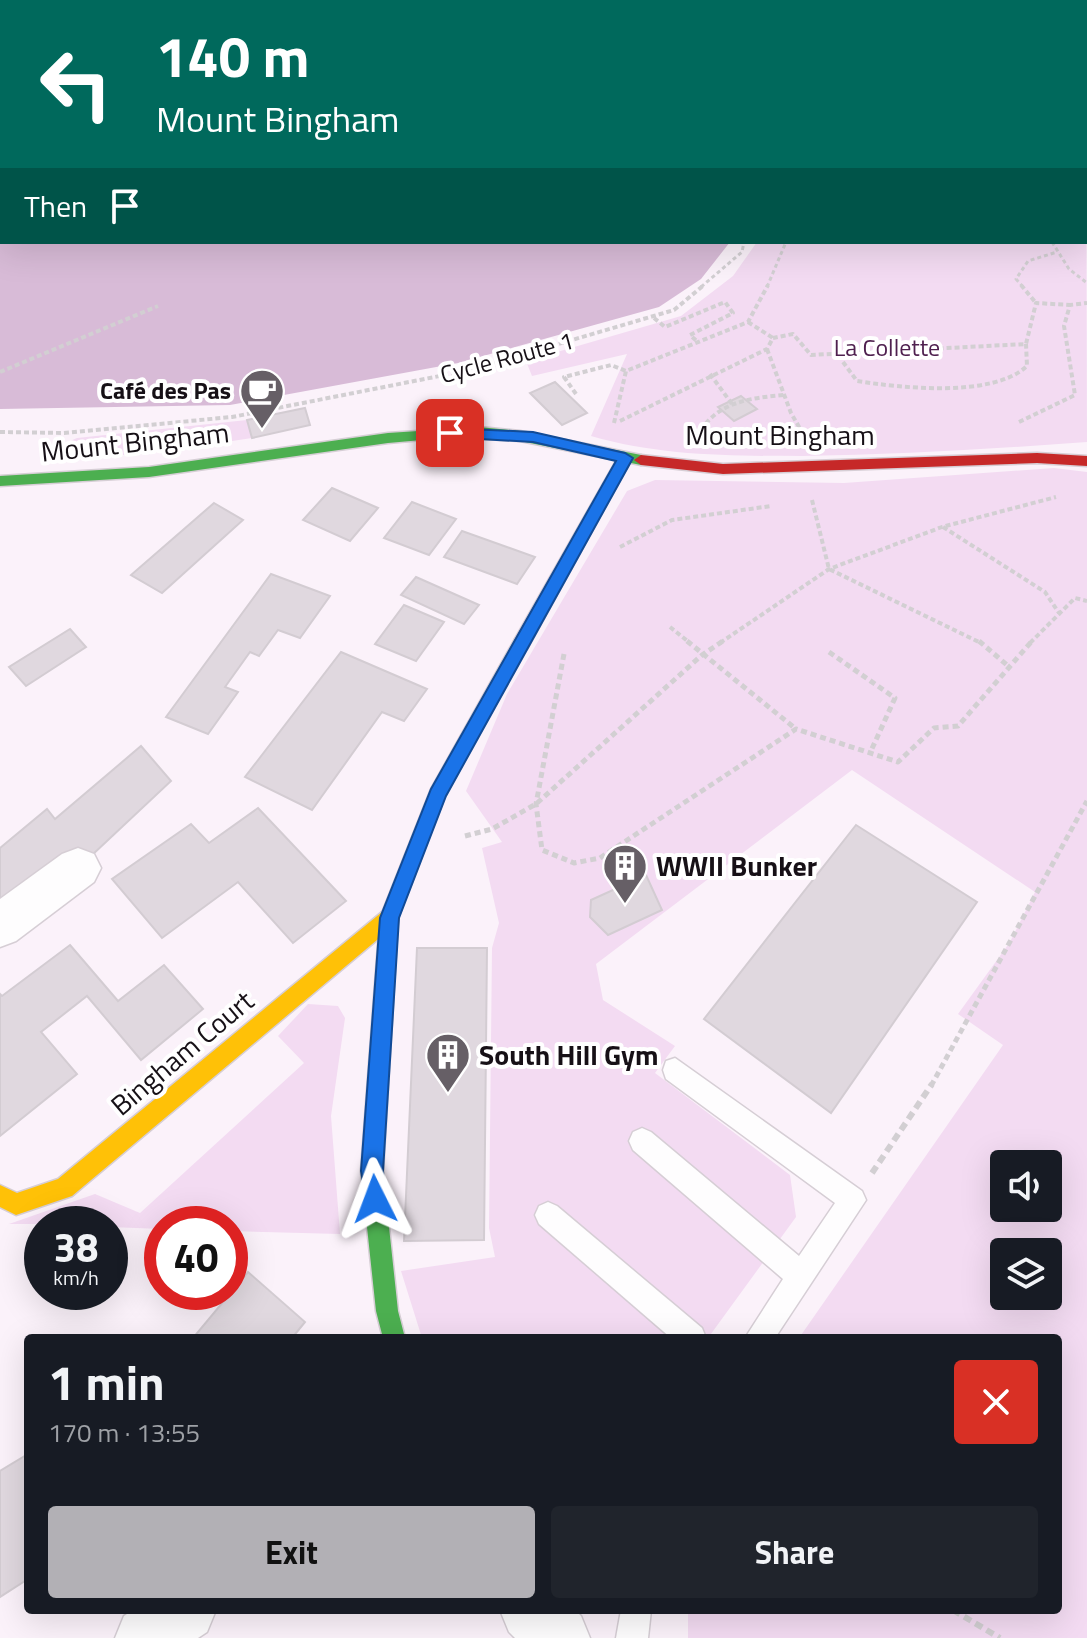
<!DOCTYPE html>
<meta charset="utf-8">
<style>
body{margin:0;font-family:"Titillium Web",sans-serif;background:#20242c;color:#f1f3f6;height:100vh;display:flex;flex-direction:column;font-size:30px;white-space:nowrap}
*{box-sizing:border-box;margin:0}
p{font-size:26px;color:#9ea1a6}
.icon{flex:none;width:44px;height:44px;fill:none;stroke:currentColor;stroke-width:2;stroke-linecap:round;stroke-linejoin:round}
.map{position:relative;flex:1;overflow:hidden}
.side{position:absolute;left:24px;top:1334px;width:1038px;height:280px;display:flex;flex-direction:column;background:#171b24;border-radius:8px;box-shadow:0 8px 32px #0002}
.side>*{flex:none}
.hud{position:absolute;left:0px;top:0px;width:1088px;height:244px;box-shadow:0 8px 32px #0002;background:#00695c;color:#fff;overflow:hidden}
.buttons{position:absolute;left:990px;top:1150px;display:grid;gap:16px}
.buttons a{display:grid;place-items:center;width:72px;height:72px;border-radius:8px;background:#171b24;box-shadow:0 8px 32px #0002;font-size:40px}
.speed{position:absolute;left:24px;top:1206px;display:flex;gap:16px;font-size:40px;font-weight:700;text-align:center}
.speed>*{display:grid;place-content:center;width:104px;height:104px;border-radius:50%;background:#171b24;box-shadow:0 8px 32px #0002;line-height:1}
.speed small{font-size:20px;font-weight:400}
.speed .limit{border:12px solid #d22;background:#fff;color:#111}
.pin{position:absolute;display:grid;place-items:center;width:68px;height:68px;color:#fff;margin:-34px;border-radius:16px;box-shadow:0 4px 12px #0006}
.me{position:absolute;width:88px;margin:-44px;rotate:357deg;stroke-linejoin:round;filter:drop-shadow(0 0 6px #0008)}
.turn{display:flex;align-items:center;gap:28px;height:168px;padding:0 24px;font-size:36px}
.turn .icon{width:104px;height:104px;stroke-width:2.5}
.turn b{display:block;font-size:56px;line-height:68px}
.then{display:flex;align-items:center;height:76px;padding:0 24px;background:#0003;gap:16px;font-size:30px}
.round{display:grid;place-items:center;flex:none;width:84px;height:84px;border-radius:8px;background:#20242c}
.headline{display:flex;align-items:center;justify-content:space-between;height:136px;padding:0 24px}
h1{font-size:48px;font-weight:700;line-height:60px}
.primary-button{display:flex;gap:16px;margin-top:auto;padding:16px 24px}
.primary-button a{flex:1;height:92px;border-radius:8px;background:#b2b0b5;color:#111;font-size:32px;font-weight:700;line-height:92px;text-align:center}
.primary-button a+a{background:#20242c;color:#f1f3f6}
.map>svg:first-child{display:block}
.green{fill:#f3dbf2;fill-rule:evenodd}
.water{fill:#d8bbd7}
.building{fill:#e0d8df;stroke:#d3ccd2;stroke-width:2}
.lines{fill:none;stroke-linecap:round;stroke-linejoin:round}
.lane-casing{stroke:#d6ced5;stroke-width:3}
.street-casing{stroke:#d6ced5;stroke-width:3}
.fast-casing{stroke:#d6ced5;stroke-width:3}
.slow-casing{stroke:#d6ced5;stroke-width:3}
.jam-casing{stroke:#d6ced5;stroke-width:3}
.path-far3{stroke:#d2cfd2;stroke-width:3;stroke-dasharray:4 3;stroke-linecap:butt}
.path-far2{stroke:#d2cfd2;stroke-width:4;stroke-dasharray:5 3;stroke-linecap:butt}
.path-far1{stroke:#d2cfd2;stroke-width:5;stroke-dasharray:6 4;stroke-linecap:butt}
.path{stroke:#d2cfd2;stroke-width:6;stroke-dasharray:8 5;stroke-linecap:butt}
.lane{fill:#fefdfe;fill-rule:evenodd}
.street{fill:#fefdfe;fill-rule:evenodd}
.fast{fill:#4caf50;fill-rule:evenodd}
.slow{fill:#ffc107;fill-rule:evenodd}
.jam{fill:#c62828;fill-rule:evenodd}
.route{fill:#1a73e8;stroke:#114b97;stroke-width:2}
.labels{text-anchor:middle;stroke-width:8;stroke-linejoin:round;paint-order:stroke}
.far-park-label{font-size:24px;fill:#4f204f;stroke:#fff}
.far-street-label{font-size:24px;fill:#161016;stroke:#fff}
.far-poi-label{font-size:24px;font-weight:bold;fill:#161016;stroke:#fff;text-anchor:end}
.street-label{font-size:28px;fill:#161016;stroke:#fff}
.poi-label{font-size:28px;font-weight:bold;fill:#161016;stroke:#fff;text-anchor:start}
</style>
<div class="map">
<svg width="1087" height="1638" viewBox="0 0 1087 1638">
<rect width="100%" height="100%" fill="#fbf2fa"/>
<g class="green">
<path d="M1086 72 1087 442C992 449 897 455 802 456 731 456 660 456 591 436L627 354 532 376 526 361 681 316 733 276 757 242H1086Z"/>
<polygon points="247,420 252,438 193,447 71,461 66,454 68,442 77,438"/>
<path d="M1054 468 1087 472V1638H688V1610H1058V1338H799L1003 1045 958 1014 1010 942 1035 892 852 770 596 964 603 1000 675 1046 655 1073 790 1175 796 1217 708 1338H422L401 1271 495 1257 489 1228 492 948 499 923 482 848 502 842 466 791 507 694 627 491 655 480 844 483ZM1004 1164H1048V1208H1004ZM1004 1252H1048V1296H1004Z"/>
<polygon points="308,1004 338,1006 345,1018 331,1116 340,1234 230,1231 230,1224 162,1224 162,1229 110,1227 110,1224 9,1224 95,1194 140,1213 304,1063 278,1036"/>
</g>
<polygon class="water" points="0,0 943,0 947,2 2,2 2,242 730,242 701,279 659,307 458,363 230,405 0,409"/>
<g class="building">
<polygon points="555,382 587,413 562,425 530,393"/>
<polygon points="741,396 757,409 734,421 718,407"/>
<polygon points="305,408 310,425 252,438 247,420"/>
<polygon points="332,488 378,508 350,541 303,520"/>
<polygon points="412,502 456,519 429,555 384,538"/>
<polygon points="214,503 243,520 162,593 131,575"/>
<polygon points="462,531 535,557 517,584 444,557"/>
<polygon points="271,574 330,596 300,638 278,630 259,656 250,652 225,687 238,692 208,734 166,717"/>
<polygon points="416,577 479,605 464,624 401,595"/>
<polygon points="404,605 444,622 416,661 375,644"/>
<polygon points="70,629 86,647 26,686 9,667"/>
<polygon points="341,652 427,689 404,721 382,712 312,810 245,777"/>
<polygon points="141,746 171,781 91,856 77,848 0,904 0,848 47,809 55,819"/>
<polygon points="258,808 346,901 293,943 238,882 162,938 112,879 191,824 209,843"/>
<polygon points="856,825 977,902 831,1113 704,1019"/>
<polygon points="646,875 662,910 608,935 590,917 591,900"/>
<polygon points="70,945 118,1001 164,965 203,1009 141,1060 87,996 41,1032 77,1074 0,1136 0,994 2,996"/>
<polygon points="417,948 487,948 484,1240 404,1241"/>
<polygon points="248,1272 305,1322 292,1338 193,1338"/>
<polygon points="28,1454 28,1579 0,1597 0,1471"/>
</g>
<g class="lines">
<g class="lane-casing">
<g id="lane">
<polygon points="675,1058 862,1191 866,1200 775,1338 745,1338 783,1279 633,1150 629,1141 633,1132 642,1128 651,1132 799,1256 835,1203 666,1079 663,1070 666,1061"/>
<polygon points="548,1202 557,1206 702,1328 706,1338 671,1338 539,1224 535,1215 539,1206"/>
<polygon points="621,1610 651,1610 648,1638 616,1638"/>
</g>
</g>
<g class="street-casing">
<g id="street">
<polygon points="78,848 94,854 101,868 94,882 16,941 0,947 0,899 62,854"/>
<polygon points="133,1610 216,1610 207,1632 198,1638 115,1638 124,1616"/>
<polygon points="500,1610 575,1610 581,1616 590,1638 515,1638 509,1632"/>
</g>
</g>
<g class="fast-casing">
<g id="fast">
<polygon points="479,427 520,431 641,455 648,460 641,465 520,441 456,437 388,443 149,477 0,486 0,476 149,467 388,433"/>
<polygon points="521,638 529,644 445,796 398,918 383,1171 398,1311 405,1338 383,1338 376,1311 361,1171 380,918 431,789 515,639"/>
</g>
</g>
<g class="slow-casing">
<polygon id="slow" points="389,909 396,912 398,918 396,924 72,1196 16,1215 0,1207 0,1185 17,1193 58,1179 382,912"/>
</g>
<g class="jam-casing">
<g id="jam">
<polygon points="625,453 632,458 527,649 515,649 513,644 515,639 620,454"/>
<polygon points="1037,453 1087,456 1087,466 1037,463 723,474 641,465 634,460 641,455 723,464"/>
</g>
</g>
<g class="path-far3">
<polyline points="1053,0 1056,2"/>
<polyline points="1052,242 1069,269 1087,283"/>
<polyline points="701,287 742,252 744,242"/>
<polyline points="767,287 786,242"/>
<polyline points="1023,287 1016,279 1028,261 1057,252"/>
</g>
<g class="path-far2">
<polyline points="1021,285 1036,303"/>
<polyline points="654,318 665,327 725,302 733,313 690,335 698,342"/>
<polyline points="748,322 773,338"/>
<polyline points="767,349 791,413 802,432"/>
<path d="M843 354V362L857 381C901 388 993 398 1027 366L1026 344"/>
<polyline points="0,372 158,306"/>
<polyline points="710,374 732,404"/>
<polyline points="576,394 564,377 611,365 626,371"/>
<polyline points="620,421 767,349 773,338 793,334 811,355 1026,344 1036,303 1070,305"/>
<polyline points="1019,422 1075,395 1064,326 1070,305 1087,303"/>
<polyline points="614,423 626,371 748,322 768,285"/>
<path d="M701 430C720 401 752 398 784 395"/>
<polyline points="0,432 64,433 232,417 470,370 674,310 704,285"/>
<polyline points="812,500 829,569 981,643"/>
<polyline points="943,527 1045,592 1059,613"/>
<polyline points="620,547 672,520 771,506"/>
<polyline points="670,627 690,643"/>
<polyline points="720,643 829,569 942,527 1056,497"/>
<polyline points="1030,643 1075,598 1087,601"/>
</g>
<g class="path-far1">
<polyline points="687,641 796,729"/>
<polyline points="979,641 1007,665"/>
<polyline points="829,652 895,698 870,753"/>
<polyline points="564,654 536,804 542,850 574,863 600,858 796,729 898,762 934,728 958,726 1032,641"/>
<polyline points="465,836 492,829 536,804 702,655 723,641"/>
<polyline points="931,1086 1087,801"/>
</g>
<g class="path">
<polyline points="872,1173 932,1084"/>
<polyline points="953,1610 1000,1638"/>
</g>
<use href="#lane" class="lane"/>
<use href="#street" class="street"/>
<use href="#fast" class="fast"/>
<use href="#slow" class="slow"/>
<use href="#jam" class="jam"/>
</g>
<polygon class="route" points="450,428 533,432 625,453 633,458 446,796 399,918 383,1171 385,1199 382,1207 375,1210 367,1207 361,1171 380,918 431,789 616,461 533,442 445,437 443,433"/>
<defs>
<g id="cafe-pin" transform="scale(2.3)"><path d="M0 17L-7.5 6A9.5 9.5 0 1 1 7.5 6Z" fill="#665f66" stroke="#fff"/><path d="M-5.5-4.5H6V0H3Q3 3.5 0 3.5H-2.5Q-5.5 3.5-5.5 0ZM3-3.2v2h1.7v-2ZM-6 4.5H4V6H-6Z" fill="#fff"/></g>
<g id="building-pin" transform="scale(2.3)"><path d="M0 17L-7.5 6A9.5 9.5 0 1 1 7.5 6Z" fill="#665f66" stroke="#fff"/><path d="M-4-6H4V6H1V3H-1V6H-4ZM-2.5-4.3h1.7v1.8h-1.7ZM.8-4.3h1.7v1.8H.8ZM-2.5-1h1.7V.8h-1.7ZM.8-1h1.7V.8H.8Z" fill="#fff"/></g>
</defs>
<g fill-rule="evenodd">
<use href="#cafe-pin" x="262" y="391"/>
<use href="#building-pin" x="625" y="866"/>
<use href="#building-pin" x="448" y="1055"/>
</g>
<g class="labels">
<g class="far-park-label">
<text x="887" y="356">La Collette</text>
</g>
<g class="far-street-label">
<text transform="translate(507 358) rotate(-15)" y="8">Cycle Route 1</text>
</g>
<g class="far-poi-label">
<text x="231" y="399">Café des Pas</text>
</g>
<g class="street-label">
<text x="780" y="445">Mount Bingham</text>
<text transform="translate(135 442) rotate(-6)" y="10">Mount Bingham</text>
<text transform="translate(182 1053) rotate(-40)" y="10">Bingham Court</text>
</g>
<g class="poi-label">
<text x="656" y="876">WWII Bunker</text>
<text x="479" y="1065">South Hill Gym</text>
</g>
</g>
</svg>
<div class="buttons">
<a><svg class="icon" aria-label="sound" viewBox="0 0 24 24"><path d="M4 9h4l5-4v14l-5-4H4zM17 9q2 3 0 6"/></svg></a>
<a><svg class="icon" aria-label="layers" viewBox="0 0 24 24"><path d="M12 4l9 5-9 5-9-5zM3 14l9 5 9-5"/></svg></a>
</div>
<div class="speed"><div>38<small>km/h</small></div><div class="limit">40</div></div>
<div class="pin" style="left:450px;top:433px;background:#d93025"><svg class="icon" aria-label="arrive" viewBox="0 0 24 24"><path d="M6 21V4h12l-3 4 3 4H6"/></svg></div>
<svg class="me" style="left:375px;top:1199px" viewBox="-20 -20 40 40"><path d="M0-17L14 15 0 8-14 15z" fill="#1a73e8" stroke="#fff" stroke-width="4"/></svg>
<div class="hud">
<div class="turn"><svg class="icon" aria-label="left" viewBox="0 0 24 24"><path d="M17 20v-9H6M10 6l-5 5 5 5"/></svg><div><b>140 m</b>Mount Bingham</div></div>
<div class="then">Then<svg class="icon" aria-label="arrive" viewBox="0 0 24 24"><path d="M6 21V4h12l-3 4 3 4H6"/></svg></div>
</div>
<section class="side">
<div class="headline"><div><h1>1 min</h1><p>170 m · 13:55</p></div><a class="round" style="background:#d93025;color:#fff"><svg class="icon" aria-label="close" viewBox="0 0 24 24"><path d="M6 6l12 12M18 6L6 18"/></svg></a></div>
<div class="primary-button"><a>Exit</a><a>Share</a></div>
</section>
</div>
